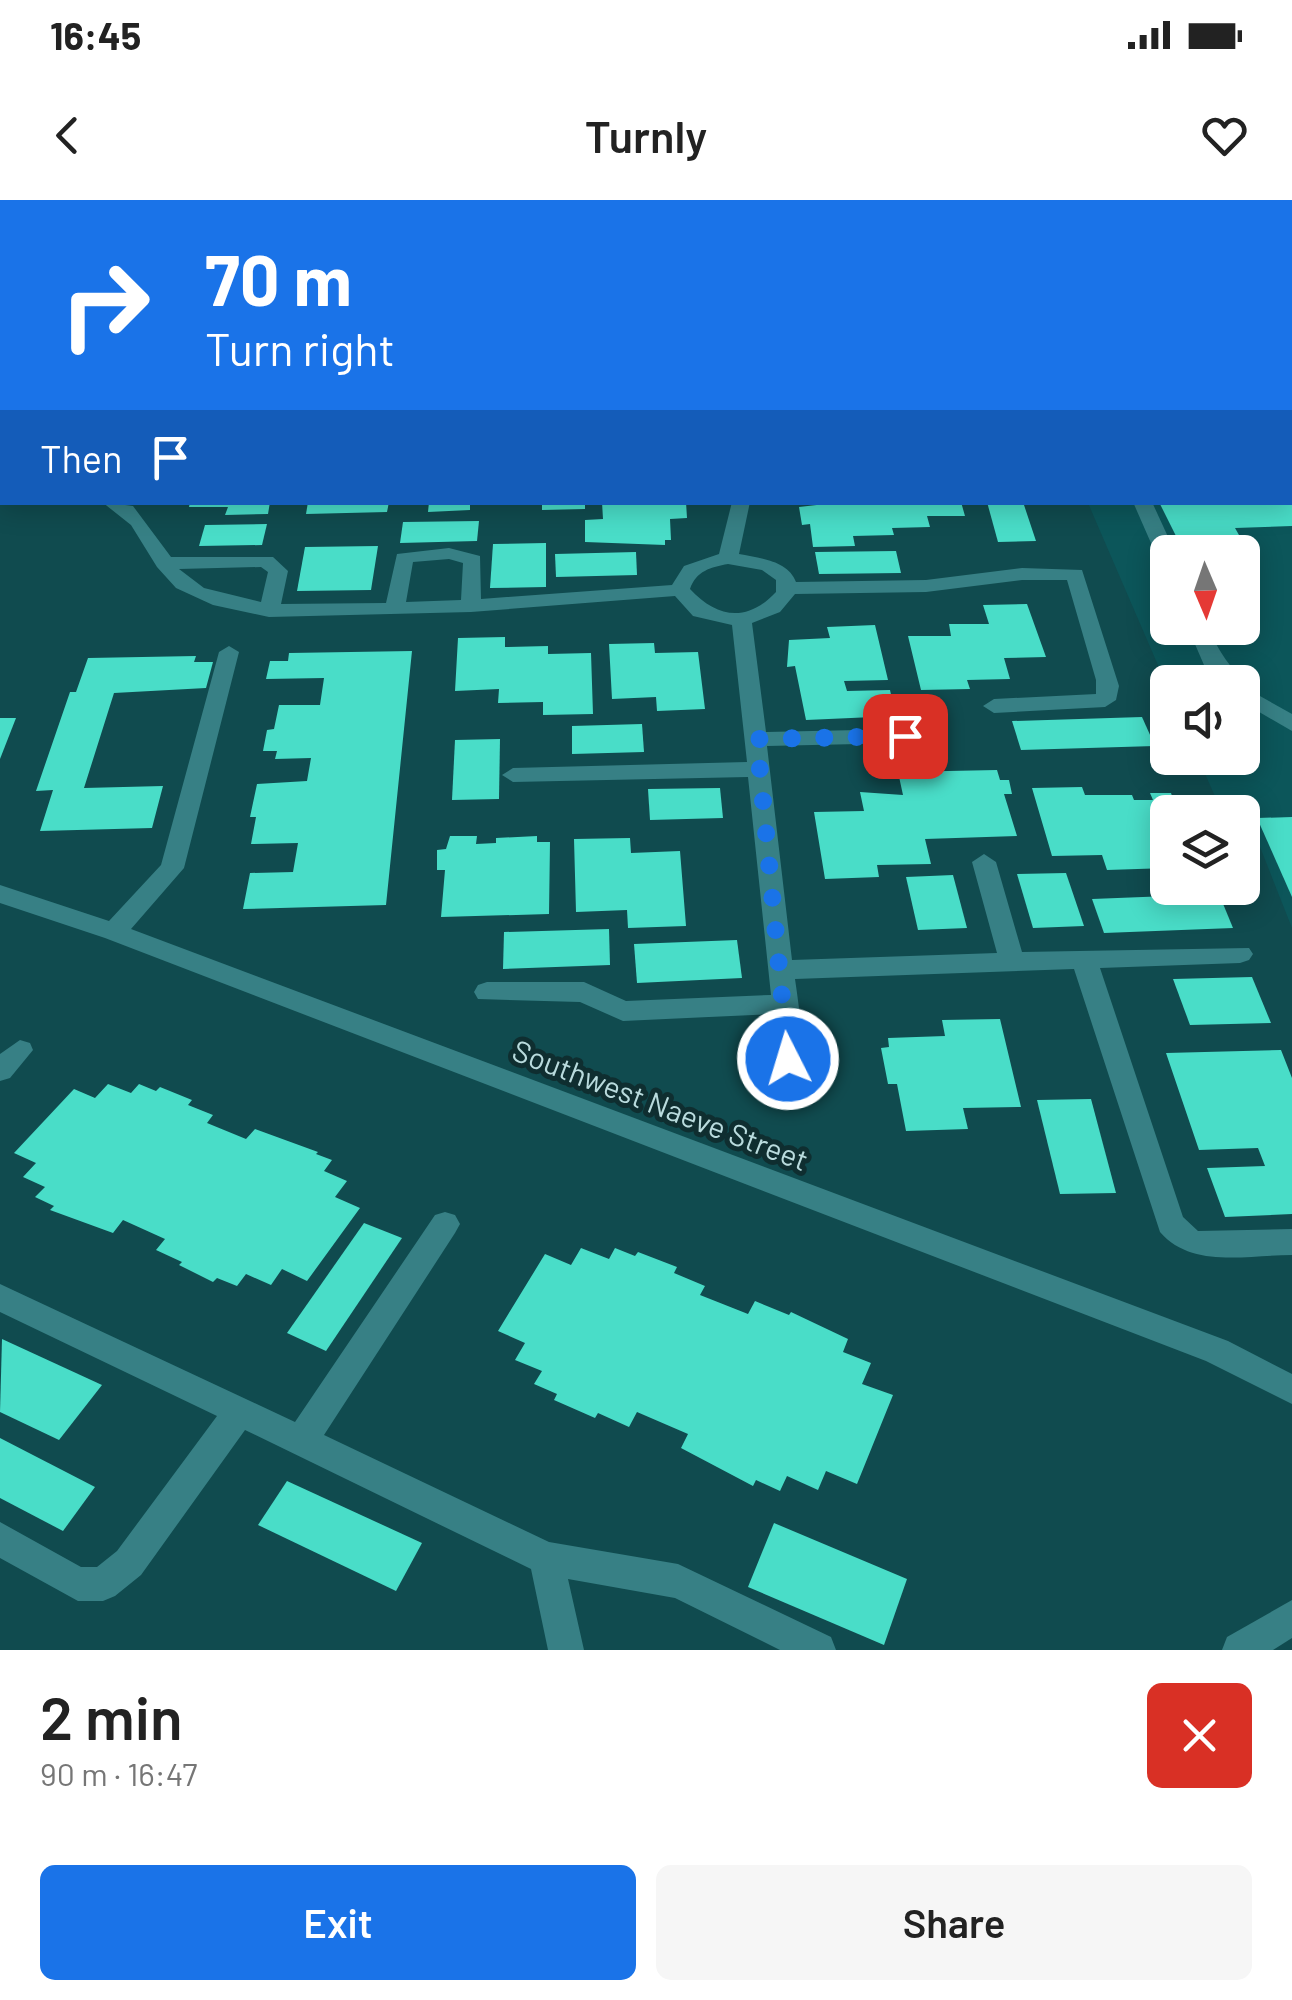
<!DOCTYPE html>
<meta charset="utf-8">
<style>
body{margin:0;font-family:Barlow,sans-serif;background:#f6f6f6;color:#222;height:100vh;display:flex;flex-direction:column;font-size:38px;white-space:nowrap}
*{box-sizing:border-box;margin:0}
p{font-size:32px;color:#767676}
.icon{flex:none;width:55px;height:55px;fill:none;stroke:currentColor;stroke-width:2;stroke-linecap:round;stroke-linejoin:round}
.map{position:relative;height:1450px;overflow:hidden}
.drawer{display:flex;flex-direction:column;background:#fff;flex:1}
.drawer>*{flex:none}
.hud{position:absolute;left:0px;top:0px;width:1292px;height:305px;box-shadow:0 5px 25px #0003;background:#1a73e8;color:#fff;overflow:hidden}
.needle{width:65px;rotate:178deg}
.controls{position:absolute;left:1150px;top:335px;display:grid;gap:20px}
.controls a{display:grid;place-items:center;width:110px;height:110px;border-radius:15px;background:#fff;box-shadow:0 5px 25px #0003;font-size:50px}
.pin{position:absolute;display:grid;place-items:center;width:85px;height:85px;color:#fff;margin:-42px;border-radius:20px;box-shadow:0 5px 15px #0006}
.me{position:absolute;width:110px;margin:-55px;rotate:355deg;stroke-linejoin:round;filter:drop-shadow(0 0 8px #0008)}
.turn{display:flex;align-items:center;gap:35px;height:210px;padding:0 40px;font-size:45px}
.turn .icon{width:130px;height:130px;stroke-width:2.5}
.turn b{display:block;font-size:70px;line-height:85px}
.then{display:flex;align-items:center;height:95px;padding:0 40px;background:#0003;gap:20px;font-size:38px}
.round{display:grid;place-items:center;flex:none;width:105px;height:105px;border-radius:15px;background:#f6f6f6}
.summary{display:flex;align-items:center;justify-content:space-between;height:170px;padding:0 40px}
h1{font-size:60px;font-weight:600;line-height:75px}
.button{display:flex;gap:20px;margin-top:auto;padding:20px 40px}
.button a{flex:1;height:115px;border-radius:15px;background:#1a73e8;color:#fff;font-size:40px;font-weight:600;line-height:115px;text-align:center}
.button a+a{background:#f6f6f6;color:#222}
.status{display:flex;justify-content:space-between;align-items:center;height:70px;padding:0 50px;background:#fff;direction:ltr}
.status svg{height:28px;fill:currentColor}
header{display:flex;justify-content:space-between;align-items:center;height:130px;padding:0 40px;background:#fff;font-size:45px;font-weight:600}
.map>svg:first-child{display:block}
.built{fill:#0c565a;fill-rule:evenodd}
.building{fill:#49ddc8}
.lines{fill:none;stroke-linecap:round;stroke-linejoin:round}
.minor{fill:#378085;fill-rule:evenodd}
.route{stroke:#1a73e8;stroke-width:18;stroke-dasharray:0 32.4}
.labels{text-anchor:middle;stroke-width:10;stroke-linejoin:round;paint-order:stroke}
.street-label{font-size:30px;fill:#b9dbdd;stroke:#0f2e30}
</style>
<div class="status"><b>16:45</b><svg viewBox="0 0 49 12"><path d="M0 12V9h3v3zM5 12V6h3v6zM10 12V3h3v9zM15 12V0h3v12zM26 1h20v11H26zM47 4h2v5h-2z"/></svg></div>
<header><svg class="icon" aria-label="back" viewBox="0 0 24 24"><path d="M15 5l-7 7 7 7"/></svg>Turnly<svg class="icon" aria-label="heart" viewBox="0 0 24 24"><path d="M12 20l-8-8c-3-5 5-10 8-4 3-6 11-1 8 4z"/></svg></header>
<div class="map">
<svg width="1292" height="1450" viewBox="0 0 1292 1450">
<rect width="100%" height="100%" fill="#104b4f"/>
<path class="built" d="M958 0H1292V728L1247 614 1222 612 1198 558H1242V482H1168L1167 486 1088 303 1290 302V2ZM1168 352H1242V428H1168Z"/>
<g class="building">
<polygon points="190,302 270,302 268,314 225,315 228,307 189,307"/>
<polygon points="308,302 389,302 387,312 306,314"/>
<polygon points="429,302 470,302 470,310 428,312"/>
<polygon points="542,302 585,302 585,309 542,310"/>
<polygon points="602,302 686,302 687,318 670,319 671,340 665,340 665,345 585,342 585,320 603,319"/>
<polygon points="843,302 961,302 965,316 927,316 930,327 892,328 894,335 853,336 855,346 813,347 810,324 802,325 799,307"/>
<polygon points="987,302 1023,302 1036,341 998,342"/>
<polygon points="1159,302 1292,302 1292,326 1235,328 1255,363 1242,363 1242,352 1184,352"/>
<polygon points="479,321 477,341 400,343 403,322"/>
<polygon points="267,324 262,345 199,346 205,325"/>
<polygon points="546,343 546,387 490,388 493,344"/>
<polygon points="378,346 371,390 297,391 305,347"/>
<polygon points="896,351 901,373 819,374 815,352"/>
<polygon points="636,352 637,375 556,377 555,354"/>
<polygon points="1027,404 1046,457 1004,458 1010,479 967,480 970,489 921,490 908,436 951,436 949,424 989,424 983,405"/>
<polygon points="875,425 888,480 844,481 847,491 890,490 896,516 806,520 795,466 787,467 789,440 830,438 827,427"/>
<polygon points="505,437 505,447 548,446 548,454 591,453 593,514 543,515 543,502 498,503 499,489 455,491 458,438"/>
<polygon points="654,443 655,453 698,452 705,509 657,511 656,497 612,499 609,444"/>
<polygon points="412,451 386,705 243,709 250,673 293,672 298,643 251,644 256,617 250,617 257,584 307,581 311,558 275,559 277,551 263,551 267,530 274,529 279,505 320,505 324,478 266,479 270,461 288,461 289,453"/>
<polygon points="196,456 194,462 213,462 206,488 114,493 84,588 163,586 152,628 40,631 53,590 36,591 70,492 76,492 88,458"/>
<polygon points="1142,517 1155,546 1021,550 1012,521"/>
<polygon points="0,518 16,518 0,559"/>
<polygon points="642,524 644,552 572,554 572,526"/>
<polygon points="500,539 499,599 452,600 455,540"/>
<polygon points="997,570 1000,580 1009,580 1012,594 1004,594 1017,636 925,639 931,664 877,665 879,677 825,679 814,612 864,611 860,592 903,595 898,572"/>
<polygon points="1082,587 1085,595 1132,595 1134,600 1153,600 1150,593 1171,593 1173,599 1191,604 1195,612 1168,612 1168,668 1107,670 1102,655 1052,656 1032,588"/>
<polygon points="720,588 723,618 650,620 648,589"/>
<polygon points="1292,617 1292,697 1257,618"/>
<polygon points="450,636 477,636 476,644 496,643 496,638 537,636 537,642 550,642 549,714 441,717 445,670 437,670 437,650 446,649"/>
<polygon points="630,638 631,653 680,651 686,726 628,728 627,710 576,712 574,639"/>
<polygon points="1066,673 1084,726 1033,728 1017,674"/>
<polygon points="953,675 967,728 918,730 906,677"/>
<polygon points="1219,694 1233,728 1104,733 1092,699"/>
<polygon points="609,729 610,765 503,769 504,732"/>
<polygon points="737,740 742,778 637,783 634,744"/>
<polygon points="1252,777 1271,823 1190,825 1173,779"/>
<polygon points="1000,819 1021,907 963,908 968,929 906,931 897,884 888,884 881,848 889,847 888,838 945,836 942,820"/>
<polygon points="1281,850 1292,878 1292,1014 1225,1017 1207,968 1265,966 1258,948 1199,950 1166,853"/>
<polygon points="108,884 131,893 139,884 156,891 160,887 192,900 188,905 213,915 207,923 246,939 255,929 318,952 316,954 332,960 324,971 347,981 335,997 360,1008 307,1081 282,1069 271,1085 246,1074 237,1086 217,1078 213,1082 179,1065 182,1062 156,1050 165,1039 123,1020 113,1033 50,1010 54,1006 35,997 45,987 23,977 36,963 14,953 74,889 95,898"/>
<polygon points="1091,899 1116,993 1060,994 1037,900"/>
<polygon points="364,1023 402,1038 326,1151 287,1133"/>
<polygon points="581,1048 609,1059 615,1048 635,1056 638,1052 677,1067 674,1073 705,1086 700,1095 748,1114 755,1101 789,1115 791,1112 848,1139 843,1152 871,1163 862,1184 893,1195 857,1284 826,1271 818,1290 787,1276 780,1291 756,1280 753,1286 681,1248 688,1234 637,1212 629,1227 598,1213 595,1218 554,1200 557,1194 534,1184 542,1171 515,1160 525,1143 498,1131 545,1054 571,1065"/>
<polygon points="2,1139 102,1185 59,1240 0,1212"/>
<polygon points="0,1238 95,1287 63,1331 0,1298"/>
<polygon points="287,1281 422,1343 396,1391 258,1325"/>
<polygon points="774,1323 907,1379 884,1445 748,1387"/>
</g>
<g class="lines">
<g class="minor">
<polygon points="431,0 446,0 447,2 433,2"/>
<polygon points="593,0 609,0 610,2 595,2"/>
<polygon points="662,0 678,0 679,2 664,2"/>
<polygon points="999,0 1013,0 1014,2 1000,2"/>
<polygon points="1128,0 1292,0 1292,4 1127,2"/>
<rect x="0" y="13" width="2" height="9"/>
<rect x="1290" y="27" width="2" height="8"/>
<rect x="1290" y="62" width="2" height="10"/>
<rect x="1290" y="100" width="2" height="10"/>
<polygon points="2,128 2,138 0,139 0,129"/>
<polygon points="0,284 2,285 2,296 0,296"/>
<path d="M102 302 133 306 171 357H273L288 371 281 404 386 403 397 354 449 348 480 356 481 399 672 385 684 366 719 354 732 302H750L739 354C759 358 788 360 796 382L926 380 1022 368 1082 370 1119 486 1116 500 1105 507 994 513 983 506 994 499 1096 494V480L1067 380H1022L926 392 795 394 780 412 752 423 766 532 905 529 916 536 905 543 767 546 792 760 997 753 972 662 984 654 996 662 1022 752 1249 748 1253 754 1249 760 1240 763 1100 768 1183 1017 1198 1031 1292 1029V1055C1247 1055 1192 1069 1160 1032L1074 769 795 779C800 814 807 854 790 886L780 890 770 886 766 879 773 846V814L623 821 580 802 478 799 474 792 478 785 487 782H584L626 801 771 795 748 577 513 582 502 575 513 568 747 562 732 425 693 416 675 396 471 412 269 417 213 405 176 388 157 367 131 325ZM449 359 463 363 461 400 406 402 413 362ZM728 364 762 370 776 380V392C747 423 717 418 690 389 696 371 711 367 728 364ZM261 367 268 372 261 402 204 388 179 369Z"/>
<polygon points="1133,302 1152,302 1175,352 1168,352 1168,365 1158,359"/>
<path d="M1188 428H1208C1220 453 1226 461 1244 482L1242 484 1221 482 1204 465Z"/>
<polygon points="229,446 239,452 184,668 131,729 1228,1141 1292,1174 1292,1204 1206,1161 105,738 0,703 0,685 109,721 161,665 219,452"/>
<polygon points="1242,486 1292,514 1292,531 1242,502"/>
<polygon points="20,840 30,843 33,850 10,878 0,881 0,854"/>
<polygon points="445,1012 455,1015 460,1024 455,1033 324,1235 549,1342 678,1364 831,1437 836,1450 780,1450 675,1398 568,1379 584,1450 548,1450 531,1369 245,1230 141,1375 115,1396 103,1401 78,1401 0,1358 0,1322 81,1367 97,1367 117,1351 217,1216 0,1112 0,1084 295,1222 435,1015"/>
<polygon points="1292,1400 1292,1438 1273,1450 1222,1450 1227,1437"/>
</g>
</g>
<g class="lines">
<polyline class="route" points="788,859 757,539 905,536"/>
</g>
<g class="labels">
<g class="street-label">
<text transform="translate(660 906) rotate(21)" y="10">Southwest Naeve Street</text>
</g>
</g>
</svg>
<div class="controls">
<a><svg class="needle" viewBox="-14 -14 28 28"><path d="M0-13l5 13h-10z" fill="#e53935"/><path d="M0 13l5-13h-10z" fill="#767676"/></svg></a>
<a><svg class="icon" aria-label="sound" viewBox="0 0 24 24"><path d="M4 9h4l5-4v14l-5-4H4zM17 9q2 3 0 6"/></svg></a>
<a><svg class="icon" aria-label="layers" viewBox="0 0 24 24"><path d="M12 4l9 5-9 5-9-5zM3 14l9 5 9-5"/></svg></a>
</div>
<div class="pin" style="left:905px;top:536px;background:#d93025"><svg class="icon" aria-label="arrive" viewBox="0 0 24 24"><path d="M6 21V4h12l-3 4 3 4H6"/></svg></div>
<svg class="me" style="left:788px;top:859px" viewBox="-20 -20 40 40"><circle r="17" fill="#1a73e8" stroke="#fff" stroke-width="3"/><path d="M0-11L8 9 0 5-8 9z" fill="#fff"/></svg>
<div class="hud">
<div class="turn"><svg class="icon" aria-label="right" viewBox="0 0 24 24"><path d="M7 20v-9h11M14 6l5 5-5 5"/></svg><div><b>70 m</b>Turn right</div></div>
<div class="then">Then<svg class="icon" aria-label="arrive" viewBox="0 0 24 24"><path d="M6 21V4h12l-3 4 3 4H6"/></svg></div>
</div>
</div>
<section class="drawer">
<div class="summary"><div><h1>2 min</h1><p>90 m · 16:47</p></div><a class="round" style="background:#d93025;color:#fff"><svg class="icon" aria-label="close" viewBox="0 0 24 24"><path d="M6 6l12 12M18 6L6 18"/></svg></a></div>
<div class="button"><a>Exit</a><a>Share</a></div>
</section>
